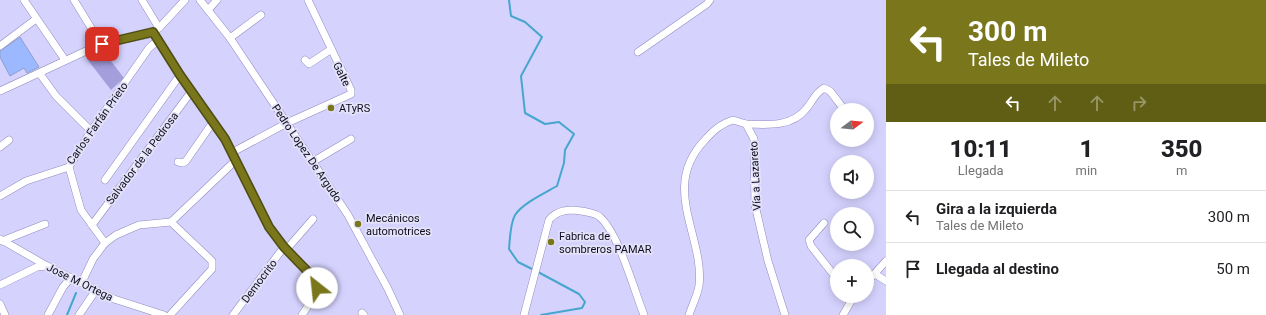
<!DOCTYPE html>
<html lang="es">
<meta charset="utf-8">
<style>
body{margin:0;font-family:Roboto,sans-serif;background:#f6f6f6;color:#202124;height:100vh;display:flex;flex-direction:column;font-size:15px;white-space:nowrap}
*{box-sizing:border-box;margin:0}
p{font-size:13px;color:#757577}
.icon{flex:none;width:22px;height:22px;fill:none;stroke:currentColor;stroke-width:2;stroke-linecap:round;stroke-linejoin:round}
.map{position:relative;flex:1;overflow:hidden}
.side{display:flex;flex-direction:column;background:#fff;width:380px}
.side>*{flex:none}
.top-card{background:#79761b;color:#fff;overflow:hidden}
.needle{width:26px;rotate:74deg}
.controls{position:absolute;left:830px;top:103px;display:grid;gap:8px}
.controls a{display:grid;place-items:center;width:44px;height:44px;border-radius:50%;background:#fff;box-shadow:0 2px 10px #0003;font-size:20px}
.pin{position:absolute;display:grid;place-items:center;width:34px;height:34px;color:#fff;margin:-17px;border-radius:8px;box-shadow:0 2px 6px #0006}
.me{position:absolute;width:44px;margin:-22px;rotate:331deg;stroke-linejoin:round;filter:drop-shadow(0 0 3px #0008)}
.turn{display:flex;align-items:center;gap:14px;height:84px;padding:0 16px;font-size:18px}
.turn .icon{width:52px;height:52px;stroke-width:2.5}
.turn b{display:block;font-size:28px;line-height:34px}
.lanes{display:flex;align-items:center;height:38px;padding:0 16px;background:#0003;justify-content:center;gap:20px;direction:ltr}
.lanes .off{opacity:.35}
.eta{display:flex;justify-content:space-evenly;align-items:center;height:68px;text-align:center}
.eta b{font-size:24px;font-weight:800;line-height:28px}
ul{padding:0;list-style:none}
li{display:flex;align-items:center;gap:12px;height:52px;padding:0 16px;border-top:1px solid #e0e0e0}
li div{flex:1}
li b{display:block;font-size:15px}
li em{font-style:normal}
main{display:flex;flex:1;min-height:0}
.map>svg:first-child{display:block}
.green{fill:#a49fdc}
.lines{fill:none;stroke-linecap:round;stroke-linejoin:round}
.stream{stroke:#46a6cd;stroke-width:2}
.building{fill:#9cb8fe;stroke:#8c9fcf}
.minor-casing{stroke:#908cbf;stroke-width:8}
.minor{stroke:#fff;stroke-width:7}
.route-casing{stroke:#4f4d12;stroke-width:10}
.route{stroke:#79761b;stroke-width:7}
.poi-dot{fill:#79761b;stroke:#e3e2f8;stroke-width:1.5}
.labels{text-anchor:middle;stroke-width:3.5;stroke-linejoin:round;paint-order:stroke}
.street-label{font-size:11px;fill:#0f0c1e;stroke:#e3e2f8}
.poi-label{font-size:11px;fill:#0f0c1e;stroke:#e3e2f8;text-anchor:start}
</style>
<main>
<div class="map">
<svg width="886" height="315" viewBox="0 0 886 315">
<rect width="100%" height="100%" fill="#d5d2fe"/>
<polygon class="green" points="104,52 124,78 111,90 87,59"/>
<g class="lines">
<g class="stream">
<path d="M509 0 511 16 525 22 542 37 521 76 525 113 545 124 559 122 574 134 565 150 564 163 557 186C545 193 523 203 515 215 510 224 510 239 509 249L518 262 534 270"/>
<polyline points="538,272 579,294 585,302 582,308 541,315"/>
<polyline points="67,315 76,293"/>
</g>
</g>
<polygon class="building" points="20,37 39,67 27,73 24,68 10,76 0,57 0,51"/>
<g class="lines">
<g class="minor-casing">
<g id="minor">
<polyline points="24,0 65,60"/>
<polyline points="74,0 101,44"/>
<polyline points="142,0 159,28"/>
<polyline points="200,0 230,38 348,215 388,289 400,315"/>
<polyline points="208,10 217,0"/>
<polyline points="153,32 180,75 225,139 269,227 284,247 317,282 316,294 302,315"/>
<polyline points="230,38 261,15"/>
<polyline points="0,46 36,19"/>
<polyline points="638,52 707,4 710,0"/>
<polyline points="305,60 309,64 330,50"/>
<polyline points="40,74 56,96 91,131"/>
<polyline points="0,91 101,44 150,34 159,28 185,0"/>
<path d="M746 124C767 125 792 127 806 109 813 101 814 94 824 88L830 91 843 108"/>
<polyline points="0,147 9,140"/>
<polyline points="233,152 287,123 351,94 351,90 308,0"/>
<polyline points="314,161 351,139"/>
<polyline points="178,162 183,163 186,161 213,122"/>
<polyline points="69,167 81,210 105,243"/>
<polyline points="105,180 180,75"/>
<polyline points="0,196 26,181 69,167 91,131 149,48 157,41"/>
<polyline points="824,223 809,240 811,246 837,279"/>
<polyline points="92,225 191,92"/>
<polyline points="0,239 47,266 114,299 164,315"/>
<polyline points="2,241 45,224"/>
<polyline points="286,250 313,219"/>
<polyline points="875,274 886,281"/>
<polyline points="82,282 93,259 105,243 116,235 139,225 171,222 236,160"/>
<polyline points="867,282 886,261"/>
<polyline points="0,285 37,267 47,266"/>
<polyline points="0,304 5,315"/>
<polyline points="362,313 364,315"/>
<polyline points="48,315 63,287 71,278"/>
<polyline points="79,315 96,290"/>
<polyline points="170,315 212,269 212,261 171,222"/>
<polyline points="233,315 284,247"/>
<path d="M524 315 549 220C555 212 564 210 573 210 581 211 594 212 600 217 619 234 634 290 644 315"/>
<path d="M689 315C692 306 697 296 699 286 705 237 660 188 704 141 713 131 720 124 733 120L746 124 754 139 755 205 768 261 785 315"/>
<polyline points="843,315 854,296"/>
</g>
</g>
<use href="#minor" class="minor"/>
</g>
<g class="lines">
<g class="route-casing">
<polyline id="route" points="102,44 153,32 180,75 225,139 269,227 284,247 313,277 317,282 317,288"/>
</g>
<use href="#route" class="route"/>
</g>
<g class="poi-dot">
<circle cx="331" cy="108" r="4"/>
<circle cx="358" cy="224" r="4"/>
<circle cx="551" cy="242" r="4"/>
</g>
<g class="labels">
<g class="street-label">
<text transform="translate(342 74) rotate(63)" y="4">Galte</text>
<text transform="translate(97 123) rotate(-55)" y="4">Carlos Farfán Prieto</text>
<text transform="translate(307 153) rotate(56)" y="4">Pedro Lopez De Argudo</text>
<text transform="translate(142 158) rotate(-53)" y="4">Salvador de la Pedrosa</text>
<text transform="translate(755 176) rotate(-93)" y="4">Vía a Lazareto</text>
<text transform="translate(259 281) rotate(-53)" y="4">Democrito</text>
<text transform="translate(80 282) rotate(26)" y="4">Jose M Ortega</text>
</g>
<g class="poi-label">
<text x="339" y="112">ATyRS</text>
<text x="366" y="222">Mecánicos<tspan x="366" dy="13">automotrices</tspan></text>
<text x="559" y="240">Fabrica de<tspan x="559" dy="13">sombreros PAMAR</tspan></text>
</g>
</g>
</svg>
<div class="controls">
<a><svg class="needle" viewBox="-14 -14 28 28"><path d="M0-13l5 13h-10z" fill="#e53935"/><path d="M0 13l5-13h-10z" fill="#757577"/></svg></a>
<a><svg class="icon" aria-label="sound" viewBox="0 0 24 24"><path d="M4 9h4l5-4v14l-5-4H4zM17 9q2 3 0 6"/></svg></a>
<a><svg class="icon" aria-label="search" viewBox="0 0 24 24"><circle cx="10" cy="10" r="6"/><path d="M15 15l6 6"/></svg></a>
<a>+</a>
</div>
<div class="pin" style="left:102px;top:44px;background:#d93025"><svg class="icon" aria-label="arrive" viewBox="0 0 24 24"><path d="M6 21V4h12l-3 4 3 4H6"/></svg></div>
<svg class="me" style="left:317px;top:288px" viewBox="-20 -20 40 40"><circle r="19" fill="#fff"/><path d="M0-13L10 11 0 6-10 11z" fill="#79761b"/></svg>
</div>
<section class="side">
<div class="top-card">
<div class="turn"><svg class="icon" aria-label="left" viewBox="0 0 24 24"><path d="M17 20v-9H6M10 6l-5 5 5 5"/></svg><div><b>300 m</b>Tales de Mileto</div></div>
<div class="lanes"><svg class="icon" aria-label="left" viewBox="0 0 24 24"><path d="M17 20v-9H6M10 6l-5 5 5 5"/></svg><svg class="icon off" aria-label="ahead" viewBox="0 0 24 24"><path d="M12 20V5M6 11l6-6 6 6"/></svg><svg class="icon off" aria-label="ahead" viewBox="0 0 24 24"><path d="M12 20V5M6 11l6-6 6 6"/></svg><svg class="icon off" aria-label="right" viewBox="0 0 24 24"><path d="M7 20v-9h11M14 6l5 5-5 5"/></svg></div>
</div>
<div class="eta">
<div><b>10:11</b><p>Llegada</p></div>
<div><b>1</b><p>min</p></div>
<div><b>350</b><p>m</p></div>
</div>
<ul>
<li><svg class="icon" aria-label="left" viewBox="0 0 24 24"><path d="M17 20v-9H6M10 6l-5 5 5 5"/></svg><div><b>Gira a la izquierda</b><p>Tales de Mileto</p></div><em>300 m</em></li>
<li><svg class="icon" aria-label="arrive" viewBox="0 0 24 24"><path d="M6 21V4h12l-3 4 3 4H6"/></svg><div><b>Llegada al destino</b></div><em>50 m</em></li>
</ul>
</section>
</main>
